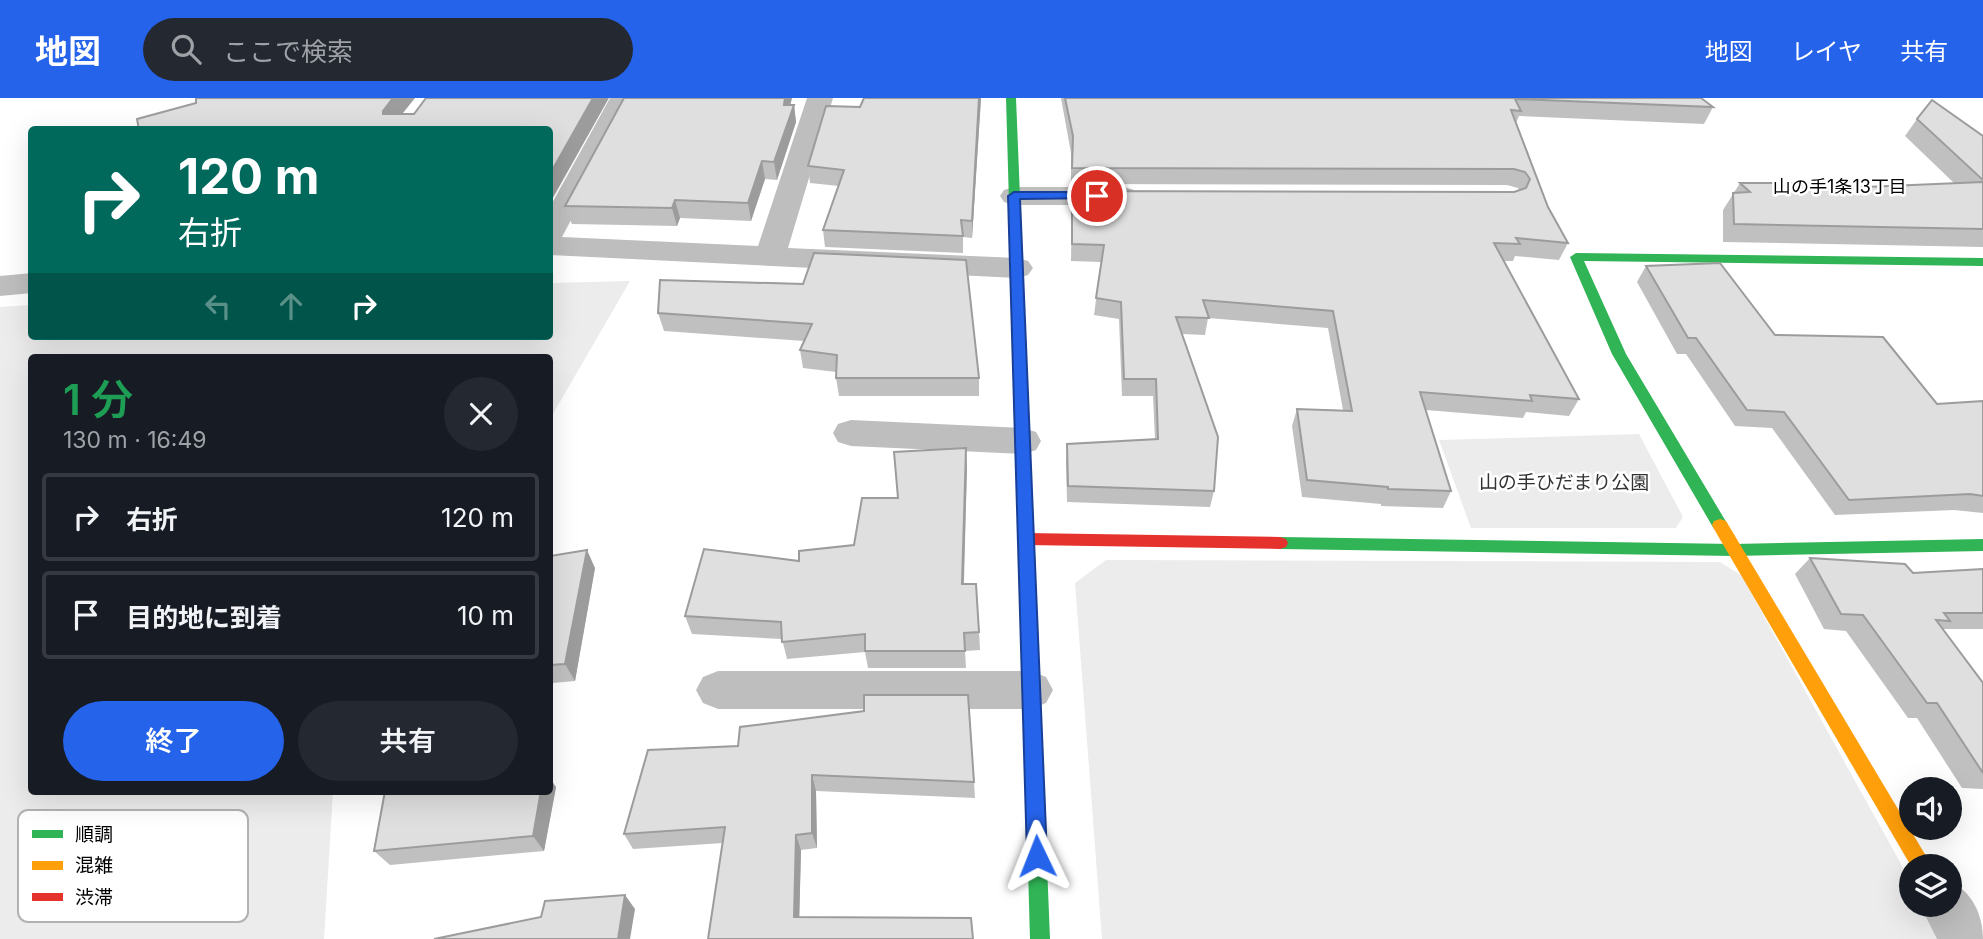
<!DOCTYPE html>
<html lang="ja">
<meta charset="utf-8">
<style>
body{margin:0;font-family:Inter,"Noto Sans JP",sans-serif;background:#242831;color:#f1f3f6;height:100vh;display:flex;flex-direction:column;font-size:26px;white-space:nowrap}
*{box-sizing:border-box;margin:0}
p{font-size:23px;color:#9ea1a6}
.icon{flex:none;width:38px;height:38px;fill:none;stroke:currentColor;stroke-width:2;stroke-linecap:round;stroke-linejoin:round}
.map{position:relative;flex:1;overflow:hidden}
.sheet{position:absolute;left:28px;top:256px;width:525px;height:441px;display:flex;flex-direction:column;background:#171b24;border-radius:7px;box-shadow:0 7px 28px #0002}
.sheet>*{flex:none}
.hud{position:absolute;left:28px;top:28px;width:525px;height:214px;border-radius:7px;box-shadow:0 7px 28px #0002;background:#00695c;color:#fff;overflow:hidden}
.buttons{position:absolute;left:1899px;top:679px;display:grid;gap:14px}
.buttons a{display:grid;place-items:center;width:63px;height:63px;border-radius:50%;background:#171b24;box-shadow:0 7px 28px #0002;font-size:35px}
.pin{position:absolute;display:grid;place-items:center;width:60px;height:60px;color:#fff;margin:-30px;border:4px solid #fff;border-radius:50%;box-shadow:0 2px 7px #0007}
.me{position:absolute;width:77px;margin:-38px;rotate:358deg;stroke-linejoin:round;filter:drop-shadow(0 0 5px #0008)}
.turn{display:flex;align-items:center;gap:24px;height:147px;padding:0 35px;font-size:32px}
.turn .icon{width:91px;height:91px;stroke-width:2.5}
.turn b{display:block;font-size:49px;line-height:60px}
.lanes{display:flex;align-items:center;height:66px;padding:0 35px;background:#0003;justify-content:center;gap:35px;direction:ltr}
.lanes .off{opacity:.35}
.round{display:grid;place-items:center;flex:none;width:74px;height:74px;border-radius:37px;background:#242831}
.summary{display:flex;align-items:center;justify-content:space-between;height:119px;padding:0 35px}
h1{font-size:42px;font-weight:600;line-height:52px;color:#1e9e55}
.cta{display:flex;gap:14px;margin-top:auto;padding:14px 35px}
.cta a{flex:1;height:80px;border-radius:42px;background:#2563eb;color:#fff;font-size:28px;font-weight:600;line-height:80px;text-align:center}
.cta a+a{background:#242831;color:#f1f3f6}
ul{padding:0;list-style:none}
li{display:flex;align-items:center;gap:21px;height:88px;margin:0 14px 10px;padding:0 21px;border:4px solid #363941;border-radius:7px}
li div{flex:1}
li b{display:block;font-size:26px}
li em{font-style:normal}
header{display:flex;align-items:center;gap:42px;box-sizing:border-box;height:98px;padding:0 35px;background:#2563eb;color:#fff}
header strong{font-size:33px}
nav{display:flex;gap:38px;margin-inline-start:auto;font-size:24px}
.search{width:490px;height:63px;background:#242831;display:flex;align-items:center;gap:18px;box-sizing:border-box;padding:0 24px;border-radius:38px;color:#9ea1a6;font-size:26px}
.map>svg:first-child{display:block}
.green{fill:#ececec}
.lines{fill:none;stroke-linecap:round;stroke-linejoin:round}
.street{fill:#bebebe;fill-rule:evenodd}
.fast{fill:#30b455;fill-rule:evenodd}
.slow{fill:#ff9f0a;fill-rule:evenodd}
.jam{fill:#e5322d;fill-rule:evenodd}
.wall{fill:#c0c0c0}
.shaded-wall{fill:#9c9c9c}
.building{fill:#dfdfdf;stroke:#9c9c9c;stroke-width:2}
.route{fill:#2563eb;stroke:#184099;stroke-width:2}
.labels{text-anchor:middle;stroke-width:5;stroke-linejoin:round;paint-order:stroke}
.far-neighbourhood-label{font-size:18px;fill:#000;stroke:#fff}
.park-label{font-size:19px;fill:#333;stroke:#fff}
.key{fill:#fff;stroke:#b2b2b2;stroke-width:2}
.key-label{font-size:19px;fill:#000}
</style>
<header>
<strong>地図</strong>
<div class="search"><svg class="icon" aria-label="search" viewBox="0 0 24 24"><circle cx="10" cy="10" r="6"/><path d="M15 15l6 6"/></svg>ここで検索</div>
<nav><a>地図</a><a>レイヤ</a><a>共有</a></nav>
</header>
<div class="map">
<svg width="1983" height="841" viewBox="0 0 1983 841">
<rect width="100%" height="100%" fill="#fff"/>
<g class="green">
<polygon points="630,183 550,321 550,259 32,259 32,693 333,693 324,841 0,841 0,209 31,207 32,238 550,238 550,185"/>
<polygon points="1639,336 1683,419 1676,430 1471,430 1439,342"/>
<polygon points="1106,462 1720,464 1741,477 1911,784 1911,807 1923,807 1942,841 1102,841 1075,485"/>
</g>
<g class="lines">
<g class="street">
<polygon points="610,0 636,0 562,139 758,148 807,0 833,0 788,150 1017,160 1028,163 1033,170 1028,177 1017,180 550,157 550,109"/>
<polygon points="1014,89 1124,89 1134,92 1138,98 1134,104 1124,107 1014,107 1004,104 1000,98 1004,92"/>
<polygon points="32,175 32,195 0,198 0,178"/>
<polygon points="851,322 1023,330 1036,334 1041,343 1036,352 1023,356 851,348 838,344 833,335 838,326"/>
<polygon points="718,573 1031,573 1046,579 1053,592 1046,605 1031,611 718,611 703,605 696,592 703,579"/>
<path d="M1950 784C1972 793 1983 817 1983 841H1937L1920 807H1950Z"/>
</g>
<g class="fast">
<polygon points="1006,0 1016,0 1050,841 1030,841"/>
<polygon points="1576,155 1983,160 1983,168 1584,163 1626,256 1728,427 1726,431 1714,431 1612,256 1570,159"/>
<polygon points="1280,439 1734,446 1983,441 1983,453 1734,458 1280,451 1274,449 1272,445 1274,441"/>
</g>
<polygon class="slow" points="1720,421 1726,423 1932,768 1911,768 1714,431 1712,427 1714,423"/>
<polygon class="jam" points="1026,435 1280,439 1286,441 1288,445 1286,449 1280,451 1026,447 1020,445 1018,441 1020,437"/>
</g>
<g class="wall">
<polygon points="624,0 792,0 790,7 794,7 796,24 777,82 765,81 751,123 680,120 677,128 572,126 565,108"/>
<polygon points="981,0 972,140 963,139 963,155 825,149 823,132 839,88 810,85 808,68 860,9"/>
<polygon points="1061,0 1701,0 1713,9 1704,26 1519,18 1516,25 1548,109 1568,145 1559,162 1515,158 1513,163 1504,163 1579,301 1569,318 1526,314 1523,320 1426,312 1451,393 1443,410 1381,408 1381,406 1302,399 1292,328 1297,311 1343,312 1328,230 1208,220 1205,237 1182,236 1214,393 1210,409 1067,404 1066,363 1067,346 1155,341 1153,298 1122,298 1119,221 1094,217 1101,164 1071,163 1072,93 1514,94 1519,92 1518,90 1507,87 1071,86 1071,55"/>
<polygon points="1917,21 1983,38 1983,149 1723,144 1723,112 1740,85 1818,91 1954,85 1905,38"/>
<polygon points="1646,168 1775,237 1937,306 1983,303 1983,415 1954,412 1835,417 1772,330 1735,328 1686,256 1677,256 1637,184"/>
<polygon points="803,186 979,280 979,298 839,298 836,280 836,274 803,270 800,252 804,243 664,233 658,215"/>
<polygon points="967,369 964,486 979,534 980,552 965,553 966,570 868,570 865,554 787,561 782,541 692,536 685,518 854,447 898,400"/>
<polygon points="550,458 595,470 575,583 552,585 550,612"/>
<polygon points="1810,460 1913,475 1983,471 1983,531 1943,531 1983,585 1983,691 1962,690 1917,620 1908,620 1846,533 1824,531 1795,476"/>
<polygon points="864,613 974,684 975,700 816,693 817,750 801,752 799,819 708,841 723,745 633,751 624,736 738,648"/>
<polygon points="556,689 544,753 390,767 374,753"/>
</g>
<g class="shaded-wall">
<polygon points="393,0 415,0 391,30 383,16 383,13"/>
<polygon points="593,0 609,0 550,105 550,76"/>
<polygon points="785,0 792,0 786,24 784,7"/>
<polygon points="979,0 981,0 972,140 972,123"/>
<polygon points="794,7 796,24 777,82 774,64"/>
<polygon points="762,63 765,81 751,123 748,105"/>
<polygon points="675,102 680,120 677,128 672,110"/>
<polygon points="966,350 967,369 963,504 962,486"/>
<polygon points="587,452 595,470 575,583 565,566"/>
<polygon points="550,580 552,585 550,612"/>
<polygon points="812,677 816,693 817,750 812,735"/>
<polygon points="550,680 556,689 544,753 533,738 541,693 550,693"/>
<polygon points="796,737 801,752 799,833 794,819"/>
<polygon points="625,797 635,811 630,841 618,841"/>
</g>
<g class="building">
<polygon points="196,0 393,0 383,13 383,16 414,16 426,0 593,0 550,76 550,32 139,32 137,21 196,5"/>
<polygon points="624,0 785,0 784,7 794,7 774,64 762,63 748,105 675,102 672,110 565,108"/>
<polygon points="864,0 979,0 972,123 961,122 963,138 823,132 844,72 808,68 826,8 860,9"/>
<polygon points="1065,0 1701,0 1713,9 1515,1 1521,13 1511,12 1548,109 1568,145 1516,140 1520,146 1494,145 1579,301 1530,297 1532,303 1420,294 1451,393 1388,391 1388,389 1307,382 1297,311 1352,313 1333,213 1203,202 1209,220 1176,219 1218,339 1214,393 1068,388 1067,346 1158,341 1156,281 1124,281 1121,204 1096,200 1104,147 1072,146 1072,93 1514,94 1526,90 1530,81 1525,74 1514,71 1072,70 1073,38"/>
<polygon points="1932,2 1983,38 1983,82 1917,21"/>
<polygon points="1983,84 1983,131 1734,126 1733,95 1750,94 1740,85 1810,85 1818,91"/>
<polygon points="814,155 966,162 979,280 836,280 837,257 800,252 812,226 658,215 660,182 803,186"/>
<polygon points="1720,165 1775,237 1883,239 1937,306 1983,303 1983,398 1970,396 1849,402 1784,314 1747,312 1696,240 1688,240 1646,168"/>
<polygon points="966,350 962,486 976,486 979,534 964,535 965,553 865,553 865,536 782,544 781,524 685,518 704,451 799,463 799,453 854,447 862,400 898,400 894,354"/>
<polygon points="587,452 565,566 550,567 550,458"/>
<polygon points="1810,460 1905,466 1913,475 1983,471 1983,515 1944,515 1950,523 1936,522 1983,585 1983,675 1937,605 1927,605 1863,517 1841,516"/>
<polygon points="864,597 968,597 974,684 812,677 812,735 796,737 794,819 971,820 973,841 708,841 725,729 624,736 648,652 738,648 740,629 864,613"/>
<polygon points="385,693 541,693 533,738 374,753"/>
<polygon points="625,797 618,841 434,841 541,819 545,803"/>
</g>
<polygon class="route" points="1097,94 1101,95 1101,100 1020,101 1047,758 1044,765 1037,768 1030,765 1027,758 1008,98 1014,94"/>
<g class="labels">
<g class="far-neighbourhood-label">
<text x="1840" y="95">山の手1条13丁目</text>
</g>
<g class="park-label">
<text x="1564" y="391">山の手ひだまり公園</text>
</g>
</g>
<rect x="18" y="712" width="230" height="112" rx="10" class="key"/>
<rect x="32" y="732" width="31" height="8" fill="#30b455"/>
<rect x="32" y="763" width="31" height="9" fill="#ff9f0a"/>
<rect x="32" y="795" width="31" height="8" fill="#e5322d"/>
<g class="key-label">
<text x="75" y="743">順調</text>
<text x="75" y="774">混雑</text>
<text x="75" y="806">渋滞</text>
</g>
</svg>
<div class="buttons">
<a><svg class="icon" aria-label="sound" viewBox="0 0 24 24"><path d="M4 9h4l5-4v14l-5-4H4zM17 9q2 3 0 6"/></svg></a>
<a><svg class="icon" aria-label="layers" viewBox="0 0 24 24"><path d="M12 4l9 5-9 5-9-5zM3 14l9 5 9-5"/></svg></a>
</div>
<div class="pin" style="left:1097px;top:98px;background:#d93025"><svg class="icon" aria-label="arrive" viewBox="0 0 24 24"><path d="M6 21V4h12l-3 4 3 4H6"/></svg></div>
<svg class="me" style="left:1037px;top:758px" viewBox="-20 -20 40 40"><path d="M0-17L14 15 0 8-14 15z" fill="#2563eb" stroke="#fff" stroke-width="4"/></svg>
<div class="hud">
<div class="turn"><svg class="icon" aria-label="right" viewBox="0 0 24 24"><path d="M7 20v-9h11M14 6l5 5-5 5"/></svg><div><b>120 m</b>右折</div></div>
<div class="lanes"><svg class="icon off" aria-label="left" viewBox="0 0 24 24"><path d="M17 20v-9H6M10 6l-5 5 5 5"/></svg><svg class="icon off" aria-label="ahead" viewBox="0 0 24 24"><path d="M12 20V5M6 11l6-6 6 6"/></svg><svg class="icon" aria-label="right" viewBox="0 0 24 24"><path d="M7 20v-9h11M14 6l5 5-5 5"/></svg></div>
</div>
<section class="sheet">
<div class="summary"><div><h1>1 分</h1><p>130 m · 16:49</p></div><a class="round"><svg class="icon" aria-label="close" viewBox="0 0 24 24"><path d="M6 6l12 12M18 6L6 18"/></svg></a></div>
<ul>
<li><svg class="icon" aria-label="right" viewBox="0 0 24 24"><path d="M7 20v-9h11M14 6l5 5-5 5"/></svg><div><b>右折</b></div><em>120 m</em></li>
<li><svg class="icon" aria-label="arrive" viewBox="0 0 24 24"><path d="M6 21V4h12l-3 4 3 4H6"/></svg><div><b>目的地に到着</b></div><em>10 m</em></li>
</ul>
<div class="cta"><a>終了</a><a>共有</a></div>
</section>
</div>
